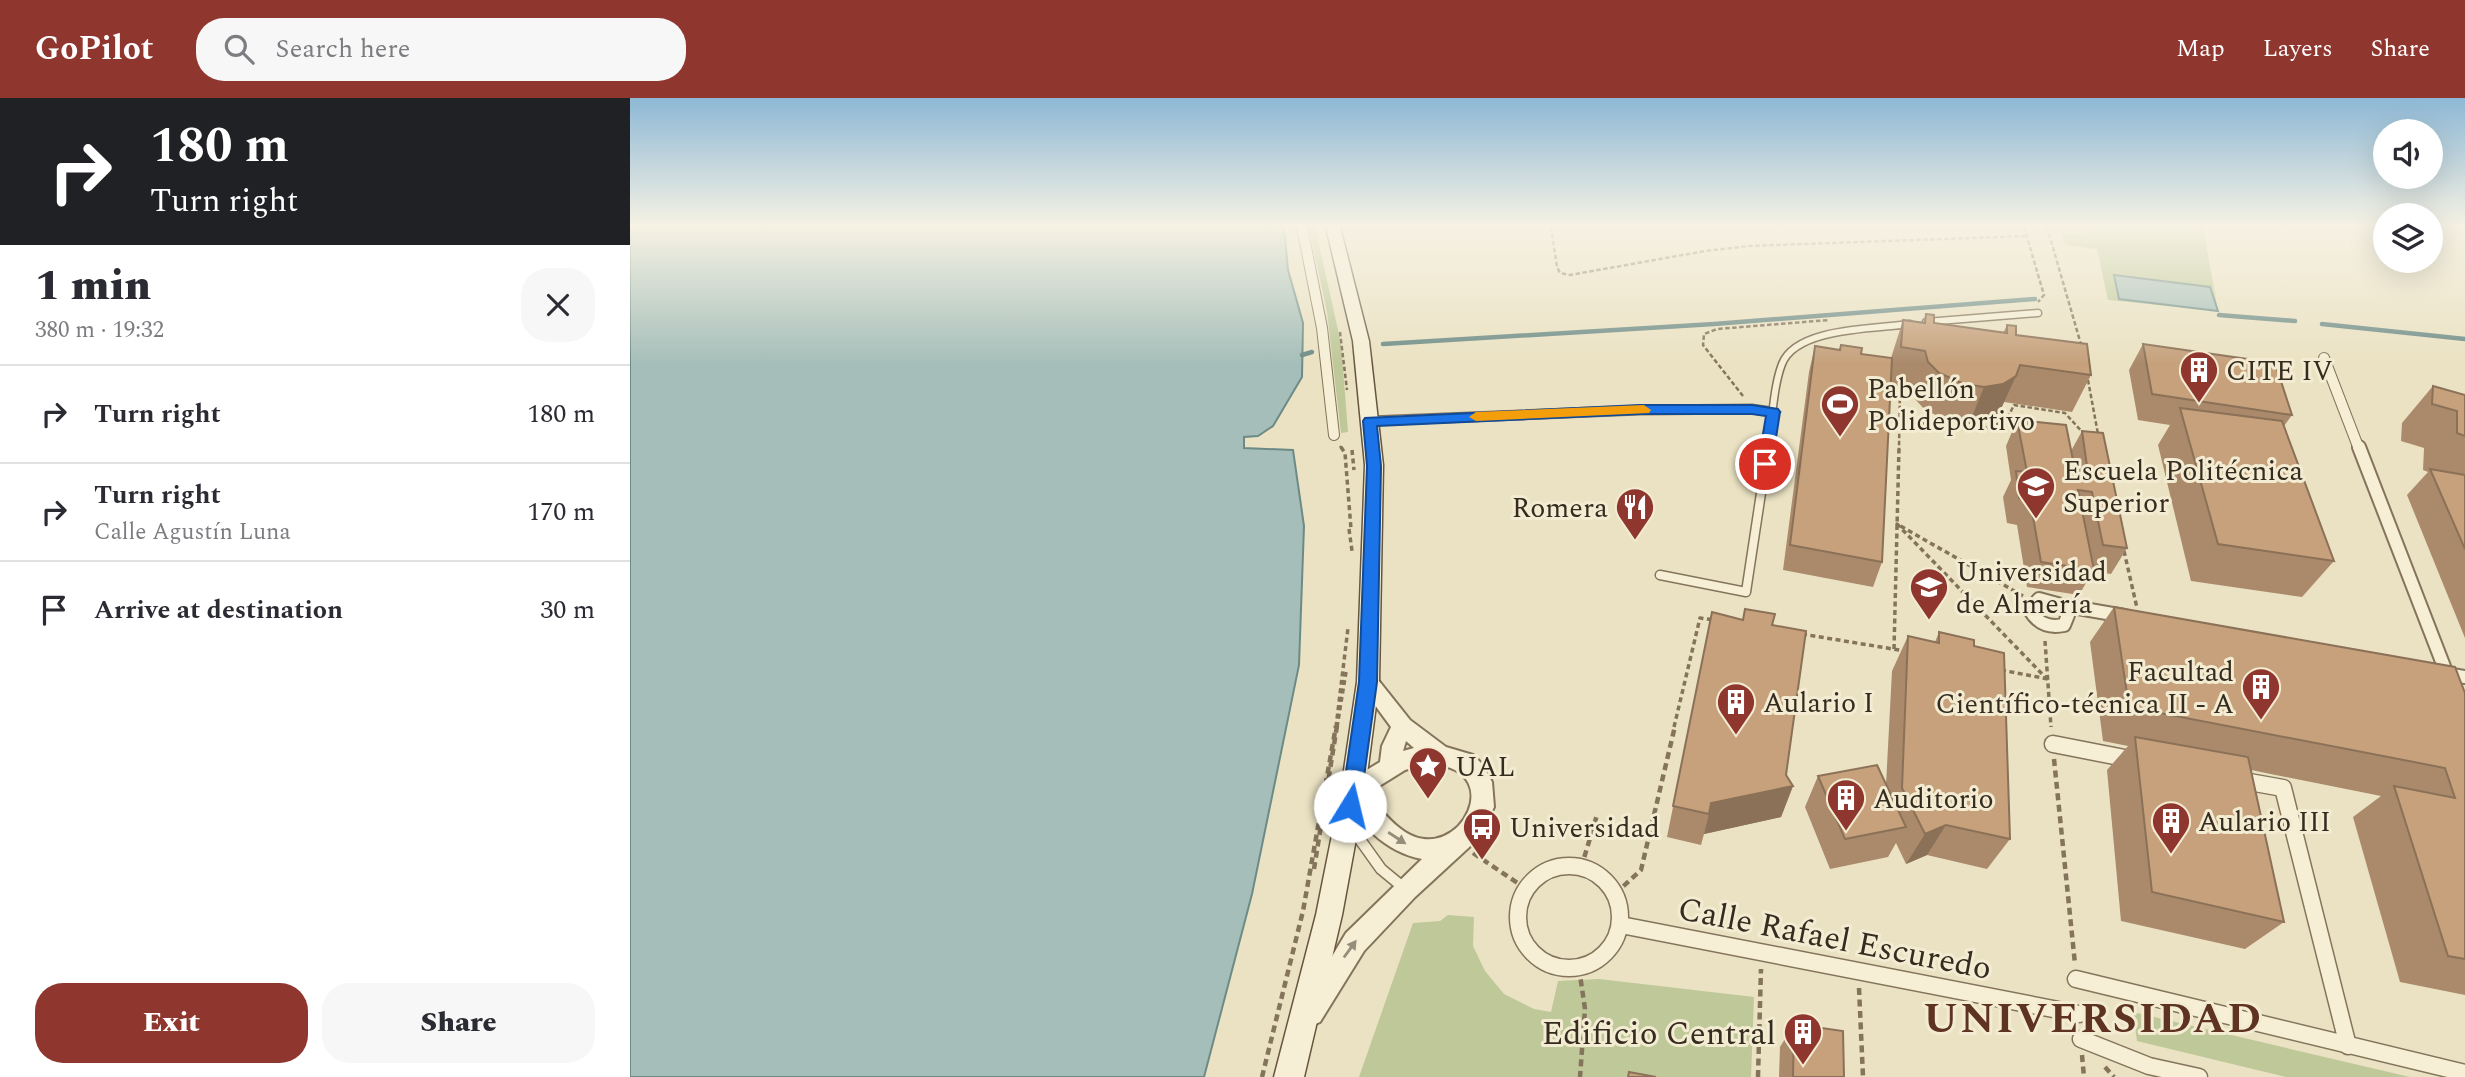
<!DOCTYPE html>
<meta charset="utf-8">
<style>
body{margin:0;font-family:Spectral,serif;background:#f7f7f7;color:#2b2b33;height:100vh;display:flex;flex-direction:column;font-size:26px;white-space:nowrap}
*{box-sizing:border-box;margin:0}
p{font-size:23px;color:#7c7c81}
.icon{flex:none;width:38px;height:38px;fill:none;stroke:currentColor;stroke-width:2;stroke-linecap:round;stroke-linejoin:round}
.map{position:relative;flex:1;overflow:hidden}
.panel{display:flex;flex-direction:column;background:#fff;width:630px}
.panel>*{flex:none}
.banner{background:#202124;color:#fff;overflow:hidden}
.fabs{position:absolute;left:1743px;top:21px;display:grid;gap:14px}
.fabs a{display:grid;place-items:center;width:70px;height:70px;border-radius:50%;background:#fff;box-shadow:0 7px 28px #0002;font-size:35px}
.pin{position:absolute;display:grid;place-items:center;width:60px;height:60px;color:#fff;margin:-30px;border:4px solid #fff;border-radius:50%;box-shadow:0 2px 7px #0007}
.me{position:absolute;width:77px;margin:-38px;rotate:9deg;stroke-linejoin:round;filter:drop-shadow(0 0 5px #0008)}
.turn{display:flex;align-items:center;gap:24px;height:147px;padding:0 35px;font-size:32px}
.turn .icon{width:91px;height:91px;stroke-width:2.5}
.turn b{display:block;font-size:49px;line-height:60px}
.round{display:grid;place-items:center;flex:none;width:74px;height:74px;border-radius:28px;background:#f7f7f7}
.overview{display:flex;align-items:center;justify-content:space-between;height:119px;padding:0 35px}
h1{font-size:42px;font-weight:800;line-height:52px}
.primary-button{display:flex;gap:14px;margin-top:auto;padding:14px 35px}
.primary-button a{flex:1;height:80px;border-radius:28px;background:#8f372f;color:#fff;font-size:28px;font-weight:800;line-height:80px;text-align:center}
.primary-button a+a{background:#f7f7f7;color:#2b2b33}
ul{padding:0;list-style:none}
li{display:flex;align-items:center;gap:21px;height:98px;padding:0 35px;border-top:2px solid #e1e1e2}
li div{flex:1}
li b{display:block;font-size:26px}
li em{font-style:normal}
header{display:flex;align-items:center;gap:42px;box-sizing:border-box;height:98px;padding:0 35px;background:#8f372f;color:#fff}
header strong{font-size:33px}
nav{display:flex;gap:38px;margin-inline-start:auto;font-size:24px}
.search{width:490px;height:63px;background:#f7f7f7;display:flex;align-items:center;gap:18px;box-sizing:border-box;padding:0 24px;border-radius:28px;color:#7c7c81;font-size:26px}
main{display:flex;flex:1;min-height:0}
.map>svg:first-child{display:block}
.green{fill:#bec898}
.water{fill:#a5beb9;stroke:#6d8b86;stroke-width:2}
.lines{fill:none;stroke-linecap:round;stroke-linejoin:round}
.stream{stroke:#6d8b86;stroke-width:4.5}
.service-far2-casing{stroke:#84745b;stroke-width:9}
.service-far1-casing{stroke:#84745b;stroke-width:11}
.service-casing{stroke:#84745b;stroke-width:13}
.pedestrian-far2-casing{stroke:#84745b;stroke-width:12}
.pedestrian-far1-casing{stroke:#84745b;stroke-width:16}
.pedestrian-casing{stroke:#84745b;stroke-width:19}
.minor-casing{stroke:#84745b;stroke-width:3}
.tertiary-casing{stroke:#84745b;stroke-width:4}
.secondary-casing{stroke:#66553f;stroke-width:3}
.path-far2{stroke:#84745b;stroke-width:2.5;stroke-dasharray:4.5 2.5;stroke-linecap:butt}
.path-far1{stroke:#84745b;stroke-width:3.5;stroke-dasharray:5 3.5;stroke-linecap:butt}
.path{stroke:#84745b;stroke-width:4.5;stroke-dasharray:7 4.5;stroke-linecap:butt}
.service-far2{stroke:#f6efd6;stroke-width:6}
.service-far1{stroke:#f6efd6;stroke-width:8}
.service{stroke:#f6efd6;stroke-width:10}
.pedestrian-far2{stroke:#f6efd6;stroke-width:10}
.pedestrian-far1{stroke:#f6efd6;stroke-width:12}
.pedestrian{stroke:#f6efd6;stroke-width:16}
.minor{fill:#f6efd6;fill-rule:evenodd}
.tertiary{fill:#f6efd6;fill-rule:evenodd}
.secondary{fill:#f6efd6;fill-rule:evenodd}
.wall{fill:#aa8a6b}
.shaded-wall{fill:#8b7157}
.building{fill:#c6a17c;stroke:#8b7157;stroke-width:2}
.oneway{fill:#968d7a}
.route{fill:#1a73e8;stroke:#114b97;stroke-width:2}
.slow{fill:#f59e0b}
.labels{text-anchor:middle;stroke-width:6;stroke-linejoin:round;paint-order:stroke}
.poi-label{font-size:28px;fill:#352b1e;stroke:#f3ecd2;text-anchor:start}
.near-street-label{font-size:33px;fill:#352b1e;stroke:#f3ecd2}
.near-poi-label{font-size:33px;fill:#352b1e;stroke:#f3ecd2;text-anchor:end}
.near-district-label{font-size:42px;font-weight:bold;letter-spacing:2px;fill:#5e3321;stroke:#f3ecd2}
</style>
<header>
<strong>GoPilot</strong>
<div class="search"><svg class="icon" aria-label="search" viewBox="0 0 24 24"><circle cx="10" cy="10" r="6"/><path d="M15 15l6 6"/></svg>Search here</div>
<nav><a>Map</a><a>Layers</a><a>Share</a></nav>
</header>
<main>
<section class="panel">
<div class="banner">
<div class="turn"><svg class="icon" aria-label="right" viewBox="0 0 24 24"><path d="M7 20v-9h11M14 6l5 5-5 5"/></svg><div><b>180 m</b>Turn right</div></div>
</div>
<div class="overview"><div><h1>1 min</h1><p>380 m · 19:32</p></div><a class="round"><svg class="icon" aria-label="close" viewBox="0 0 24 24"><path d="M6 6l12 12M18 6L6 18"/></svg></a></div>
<ul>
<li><svg class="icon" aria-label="right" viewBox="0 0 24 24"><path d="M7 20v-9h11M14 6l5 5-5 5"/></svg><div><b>Turn right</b></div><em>180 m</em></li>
<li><svg class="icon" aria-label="right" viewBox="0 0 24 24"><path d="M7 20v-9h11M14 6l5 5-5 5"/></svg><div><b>Turn right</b><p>Calle Agustín Luna</p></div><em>170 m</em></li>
<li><svg class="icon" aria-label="arrive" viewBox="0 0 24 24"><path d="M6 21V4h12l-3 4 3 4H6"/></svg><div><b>Arrive at destination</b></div><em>30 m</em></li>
</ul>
<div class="primary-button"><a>Exit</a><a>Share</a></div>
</section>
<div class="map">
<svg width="1835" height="979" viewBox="0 0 1835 979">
<rect width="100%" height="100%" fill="#ebe2c3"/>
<g class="green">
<polygon points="679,129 685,129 711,245 718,334 711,335 697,214"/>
<polygon points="1456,129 1573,129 1588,213 1478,202 1467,151 1435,147 1432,135 1457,138"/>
<polygon points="818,817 844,819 843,848 855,873 874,896 904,911 921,914 928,883 969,881 1124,899 1121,979 729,979 783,825 810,823"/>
<polygon points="1503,914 1780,979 1656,979 1507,943"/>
</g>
<g class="water">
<polygon points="0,129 654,129 658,172 673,225 672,279 643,328 628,338 614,339 614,350 663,352 674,428 669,567 622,796 574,979 0,979"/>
<polygon points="1484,177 1580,189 1588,213 1489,201"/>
</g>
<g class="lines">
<g class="stream">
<polyline points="1589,217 1665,223"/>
<polyline points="1692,226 1835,241"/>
<polyline points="753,246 1084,226 1405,201"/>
<polyline points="672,257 682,254"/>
</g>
<g class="service-far2-casing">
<g id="service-far2">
<polyline points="1296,224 1408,215"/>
<path d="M1138 351C1142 326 1143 289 1152 266 1166 229 1246 231 1280 226"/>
</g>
</g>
<g class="service-far1-casing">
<polyline id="service-far1" points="1030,477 1116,494 1138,349"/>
</g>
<g class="service-casing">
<polyline id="service" points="721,729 751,771 774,790"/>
</g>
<g class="pedestrian-far2-casing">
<g id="pedestrian-far2">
<polyline points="672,129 692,230 704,337"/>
<polyline points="1694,260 1729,351"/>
</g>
</g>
<g class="pedestrian-far1-casing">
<g id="pedestrian-far1">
<polyline points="1729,349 1818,579"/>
<path d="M1409 501 1431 507 1438 517 1434 527C1419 530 1408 526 1400 512Z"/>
<polyline points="1431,507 1494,518"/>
<polyline points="1811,575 1835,579"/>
</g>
</g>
<g class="pedestrian-casing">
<g id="pedestrian">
<polyline points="1423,646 1505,662"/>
<polyline points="1608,682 1653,690 1718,948"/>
<circle cx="939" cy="819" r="51"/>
<polyline points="991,827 1449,916"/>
<polyline points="1446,881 1835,975"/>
<polyline points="1451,941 1519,968 1569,979"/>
</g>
</g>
<g class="minor-casing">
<polygon id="minor" points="1122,307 1143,310 1150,314 1143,318 1122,315 1010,316 739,327 732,323 739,319 1010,308"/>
</g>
<g class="tertiary-casing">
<path id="tertiary" d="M738 575 745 578 780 622 816 649 843 657 852 666 862 684 864 709 848 741 785 799 734 853 690 924 681 928 672 924 668 915 716 835 792 761C755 754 727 725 712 692L715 685 750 664 752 648 761 629 728 584 731 578ZM776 643 784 650 773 653ZM795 666C882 666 830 769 775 734 760 724 748 709 738 695L775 672Z"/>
</g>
<g class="secondary-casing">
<polygon id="secondary" points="696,129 710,129 739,243 753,367 749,584 735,692 712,817 674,979 644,979 686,817 711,692 727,584 735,367 723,243"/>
</g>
<g class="path-far2">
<polyline points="921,129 927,169 930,175 940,177 1075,153 1119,148 1396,138"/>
<polyline points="1394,129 1414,197 1408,204"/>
<polyline points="1417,129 1452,250"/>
<polyline points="710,234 717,292"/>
<polyline points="1458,282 1468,336"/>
<polyline points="1259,289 1270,291 1269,351"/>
<polyline points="1113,298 1073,247 1074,236 1087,231 1199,222"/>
<polyline points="1270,322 1347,333 1376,323 1384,307 1435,315 1454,336"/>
<polyline points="710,348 712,351"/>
</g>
<g class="path-far1">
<polyline points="711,349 715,355 721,431"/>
<polyline points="722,352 724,372"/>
<polyline points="719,431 722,453"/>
<polyline points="1494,453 1507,510"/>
<polyline points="1393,498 1267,426 1416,580"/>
<polyline points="1172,536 1275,553"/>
<polyline points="1415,543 1421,629"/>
<polyline points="1264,551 1269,349"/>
<polyline points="1371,572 1418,581"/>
<polyline points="706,629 718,530"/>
<polyline points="707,629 716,574"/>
<polyline points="1044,629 1070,520 1085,522"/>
</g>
<g class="path">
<polyline points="1424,661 1445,866"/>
<polyline points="843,755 895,790"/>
<polyline points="951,770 967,717"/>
<polyline points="684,771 707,628"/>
<polyline points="985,796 1011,772 1045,628"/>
<polyline points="949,870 955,911 950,979"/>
<polyline points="1229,890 1233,979"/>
<polyline points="1452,957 1454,979"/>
<polyline points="1475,969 1484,979"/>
<polyline points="632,979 673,813 706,628"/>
<polyline points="1128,979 1131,871"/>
</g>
<use href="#service-far2" class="service-far2"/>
<use href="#service-far1" class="service-far1"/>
<use href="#service" class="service"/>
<use href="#pedestrian-far2" class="pedestrian-far2"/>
<use href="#pedestrian-far1" class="pedestrian-far1"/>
<use href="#pedestrian" class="pedestrian"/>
<use href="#minor" class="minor"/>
<use href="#tertiary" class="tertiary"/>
<use href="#secondary" class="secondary"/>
</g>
<g class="wall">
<polygon points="1296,216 1304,225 1373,235 1377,227 1386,237 1461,277 1442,314 1374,304 1369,315 1357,323 1339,326 1319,323 1295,312 1285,301 1282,290 1260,287 1252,464 1243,489 1153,472 1179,274 1185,248 1209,252 1211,247 1231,256 1261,260 1273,222 1293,224"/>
<polygon points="1513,246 1662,317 1654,328 1704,463 1672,499 1561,483 1528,347 1540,327 1508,322 1499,272"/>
<polygon points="1803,288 1835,297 1835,540 1777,397 1798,374 1793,372 1794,350 1771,343 1772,325"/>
<polygon points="1387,322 1441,353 1452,333 1497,450 1481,476 1463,473 1449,497 1397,489 1387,427 1377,425 1373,399 1381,382 1376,348"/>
<polygon points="1484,509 1835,595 1835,897 1770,884 1723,719 1751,698 1621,672 1654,824 1615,851 1491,823 1477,672 1498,648 1473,643 1460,544"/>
<polygon points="1082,514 1113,522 1142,527 1156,677 1163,688 1151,719 1074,736 1071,747 1037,739"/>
<polygon points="1309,534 1344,548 1380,741 1357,771 1297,757 1276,766 1266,745 1258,759 1200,771 1175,709 1188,678 1256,687 1262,573 1278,538 1305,544"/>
<polygon points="1164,926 1214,979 1149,979 1150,949"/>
</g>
<g class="shaded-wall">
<polygon points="1386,278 1369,315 1357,323 1339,326 1354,289"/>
<polygon points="1163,688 1151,719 1074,736 1079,716 1081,705"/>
<polygon points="1316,727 1297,757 1276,766 1295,736"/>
</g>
<g class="building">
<polygon points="1296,216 1304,217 1304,225 1377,235 1377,227 1386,228 1386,237 1457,246 1461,277 1390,267 1386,278 1373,286 1354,289 1334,286 1309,275 1298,264 1295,253 1271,249 1273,222 1295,225"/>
<polygon points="1513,246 1645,265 1662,317 1522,296"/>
<polygon points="1211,247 1232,250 1231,256 1262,260 1252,464 1160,447 1185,248 1210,252"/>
<polygon points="1803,288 1835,297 1835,338 1827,335 1827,313 1802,306"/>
<polygon points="1550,310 1652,323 1704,463 1588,446"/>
<polygon points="1387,322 1436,327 1447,382 1459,382 1452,333 1473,335 1497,450 1473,447 1462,394 1448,392 1464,472 1411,464 1400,402 1389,400 1386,373 1397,374"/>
<polygon points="1800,371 1835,377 1835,451"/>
<polygon points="1484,509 1825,569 1835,595 1835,861 1818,858 1764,688 1825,700 1815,670 1499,609"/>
<polygon points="1115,511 1145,516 1142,527 1176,533 1156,677 1163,688 1081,705 1079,716 1043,708 1082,514 1113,522"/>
<polygon points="1309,534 1344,542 1344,548 1374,555 1380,741 1316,727 1295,736 1272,690 1278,538 1309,545"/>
<polygon points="1505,639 1618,659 1654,824 1522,794"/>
<polygon points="1247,667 1276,729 1215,741 1188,678"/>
<polygon points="1164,926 1213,933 1214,979 1163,979"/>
<polygon points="999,974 1026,979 998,979"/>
</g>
<defs><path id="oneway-solid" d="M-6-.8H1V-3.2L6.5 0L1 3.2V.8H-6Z" transform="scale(1.75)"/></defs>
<g class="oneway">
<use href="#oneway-solid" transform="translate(767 740) rotate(33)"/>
<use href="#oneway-solid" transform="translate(720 851) rotate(-54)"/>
</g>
<linearGradient id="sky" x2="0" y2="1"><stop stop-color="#8db8d5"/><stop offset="0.48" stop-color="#f6f2e4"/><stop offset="1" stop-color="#f6f2e4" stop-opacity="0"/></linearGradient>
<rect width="1835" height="266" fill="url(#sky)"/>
<polygon class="route" points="1010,307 1122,307 1148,311 1150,314 1142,366 1135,370 1128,366 1136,318 1122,316 1010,316 747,328 751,368 747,584 730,708 727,714 720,716 713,714 711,708 729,584 737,368 733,323 735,320"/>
<polygon class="slow" points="1014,307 1021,312 1019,315 846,323 839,319 846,314"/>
<defs>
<g id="building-pin" transform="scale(2.0125)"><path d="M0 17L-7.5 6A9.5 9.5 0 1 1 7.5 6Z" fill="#8f372f" stroke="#f3ecd2"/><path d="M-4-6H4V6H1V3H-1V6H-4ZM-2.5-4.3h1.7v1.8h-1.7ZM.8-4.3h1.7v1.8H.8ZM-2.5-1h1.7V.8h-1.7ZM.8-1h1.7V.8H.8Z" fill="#fff"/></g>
<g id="stadium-pin" transform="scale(2.0125)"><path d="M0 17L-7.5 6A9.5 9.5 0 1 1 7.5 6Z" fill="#8f372f" stroke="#f3ecd2"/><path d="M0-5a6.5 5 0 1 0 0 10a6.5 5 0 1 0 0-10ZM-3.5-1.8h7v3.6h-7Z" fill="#fff"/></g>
<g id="university-pin" transform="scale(2.0125)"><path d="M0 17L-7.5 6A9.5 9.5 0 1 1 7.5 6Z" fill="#8f372f" stroke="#f3ecd2"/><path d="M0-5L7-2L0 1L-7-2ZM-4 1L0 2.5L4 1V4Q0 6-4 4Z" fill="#fff"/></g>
<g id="restaurant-pin" transform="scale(2.0125)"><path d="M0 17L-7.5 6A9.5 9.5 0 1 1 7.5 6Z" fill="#8f372f" stroke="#f3ecd2"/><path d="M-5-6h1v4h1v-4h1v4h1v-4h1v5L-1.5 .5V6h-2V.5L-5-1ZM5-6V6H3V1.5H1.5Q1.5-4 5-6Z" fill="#fff"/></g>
<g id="sight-pin" transform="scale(2.0125)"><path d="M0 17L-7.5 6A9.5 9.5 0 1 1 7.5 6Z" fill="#8f372f" stroke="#f3ecd2"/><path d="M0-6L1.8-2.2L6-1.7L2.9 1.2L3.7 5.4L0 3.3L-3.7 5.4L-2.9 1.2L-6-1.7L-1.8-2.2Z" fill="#fff"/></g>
<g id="bus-pin" transform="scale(2.0125)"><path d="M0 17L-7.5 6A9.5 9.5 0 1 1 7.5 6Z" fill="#8f372f" stroke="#f3ecd2"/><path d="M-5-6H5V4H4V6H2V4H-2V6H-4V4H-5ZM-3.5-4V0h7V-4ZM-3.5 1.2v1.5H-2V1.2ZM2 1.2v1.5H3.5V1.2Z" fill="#fff"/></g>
</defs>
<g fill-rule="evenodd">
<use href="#building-pin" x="1569" y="272"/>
<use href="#stadium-pin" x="1210" y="306"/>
<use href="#university-pin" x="1406" y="388"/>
<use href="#restaurant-pin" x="1005" y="409"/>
<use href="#university-pin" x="1299" y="489"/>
<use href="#building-pin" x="1631" y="589"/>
<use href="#building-pin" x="1106" y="604"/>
<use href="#sight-pin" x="798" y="668"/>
<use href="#building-pin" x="1216" y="700"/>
<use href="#building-pin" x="1541" y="723"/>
<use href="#bus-pin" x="852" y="729"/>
<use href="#building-pin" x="1173" y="934"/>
</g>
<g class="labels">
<g class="poi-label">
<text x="1596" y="282">CITE IV</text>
<text x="1237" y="300">Pabellón<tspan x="1237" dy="32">Polideportivo</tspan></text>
<text x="1433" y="382">Escuela Politécnica<tspan x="1433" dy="32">Superior</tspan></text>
<text x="978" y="419" text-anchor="end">Romera</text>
<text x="1326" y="483">Universidad<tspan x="1326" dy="32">de Almería</tspan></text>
<text x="1604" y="583" text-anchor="end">Facultad<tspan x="1604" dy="32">Científico-técnica II - A</tspan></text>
<text x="1133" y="614">Aulario I</text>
<text x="825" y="678">UAL</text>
<text x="1243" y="710">Auditorio</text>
<text x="1568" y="733">Aulario III</text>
<text x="879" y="739">Universidad</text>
</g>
<g class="near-street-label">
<text transform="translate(1205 839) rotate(11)" y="12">Calle Rafael Escuredo</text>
</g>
<g class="near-poi-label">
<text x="1146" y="946">Edificio Central</text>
</g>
<g class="near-district-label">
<text x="1463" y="934">UNIVERSIDAD</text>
</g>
</g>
</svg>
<div class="fabs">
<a><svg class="icon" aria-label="sound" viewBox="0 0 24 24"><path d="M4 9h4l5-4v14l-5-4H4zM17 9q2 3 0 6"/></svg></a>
<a><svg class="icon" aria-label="layers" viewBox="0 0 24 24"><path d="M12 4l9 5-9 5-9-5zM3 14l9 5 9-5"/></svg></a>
</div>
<div class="pin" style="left:1135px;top:366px;background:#d93025"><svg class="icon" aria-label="arrive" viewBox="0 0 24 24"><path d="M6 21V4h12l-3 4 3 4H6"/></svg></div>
<svg class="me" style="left:720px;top:708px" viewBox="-20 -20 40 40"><circle r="19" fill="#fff"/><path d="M0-13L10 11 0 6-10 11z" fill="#1a73e8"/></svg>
</div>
</main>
